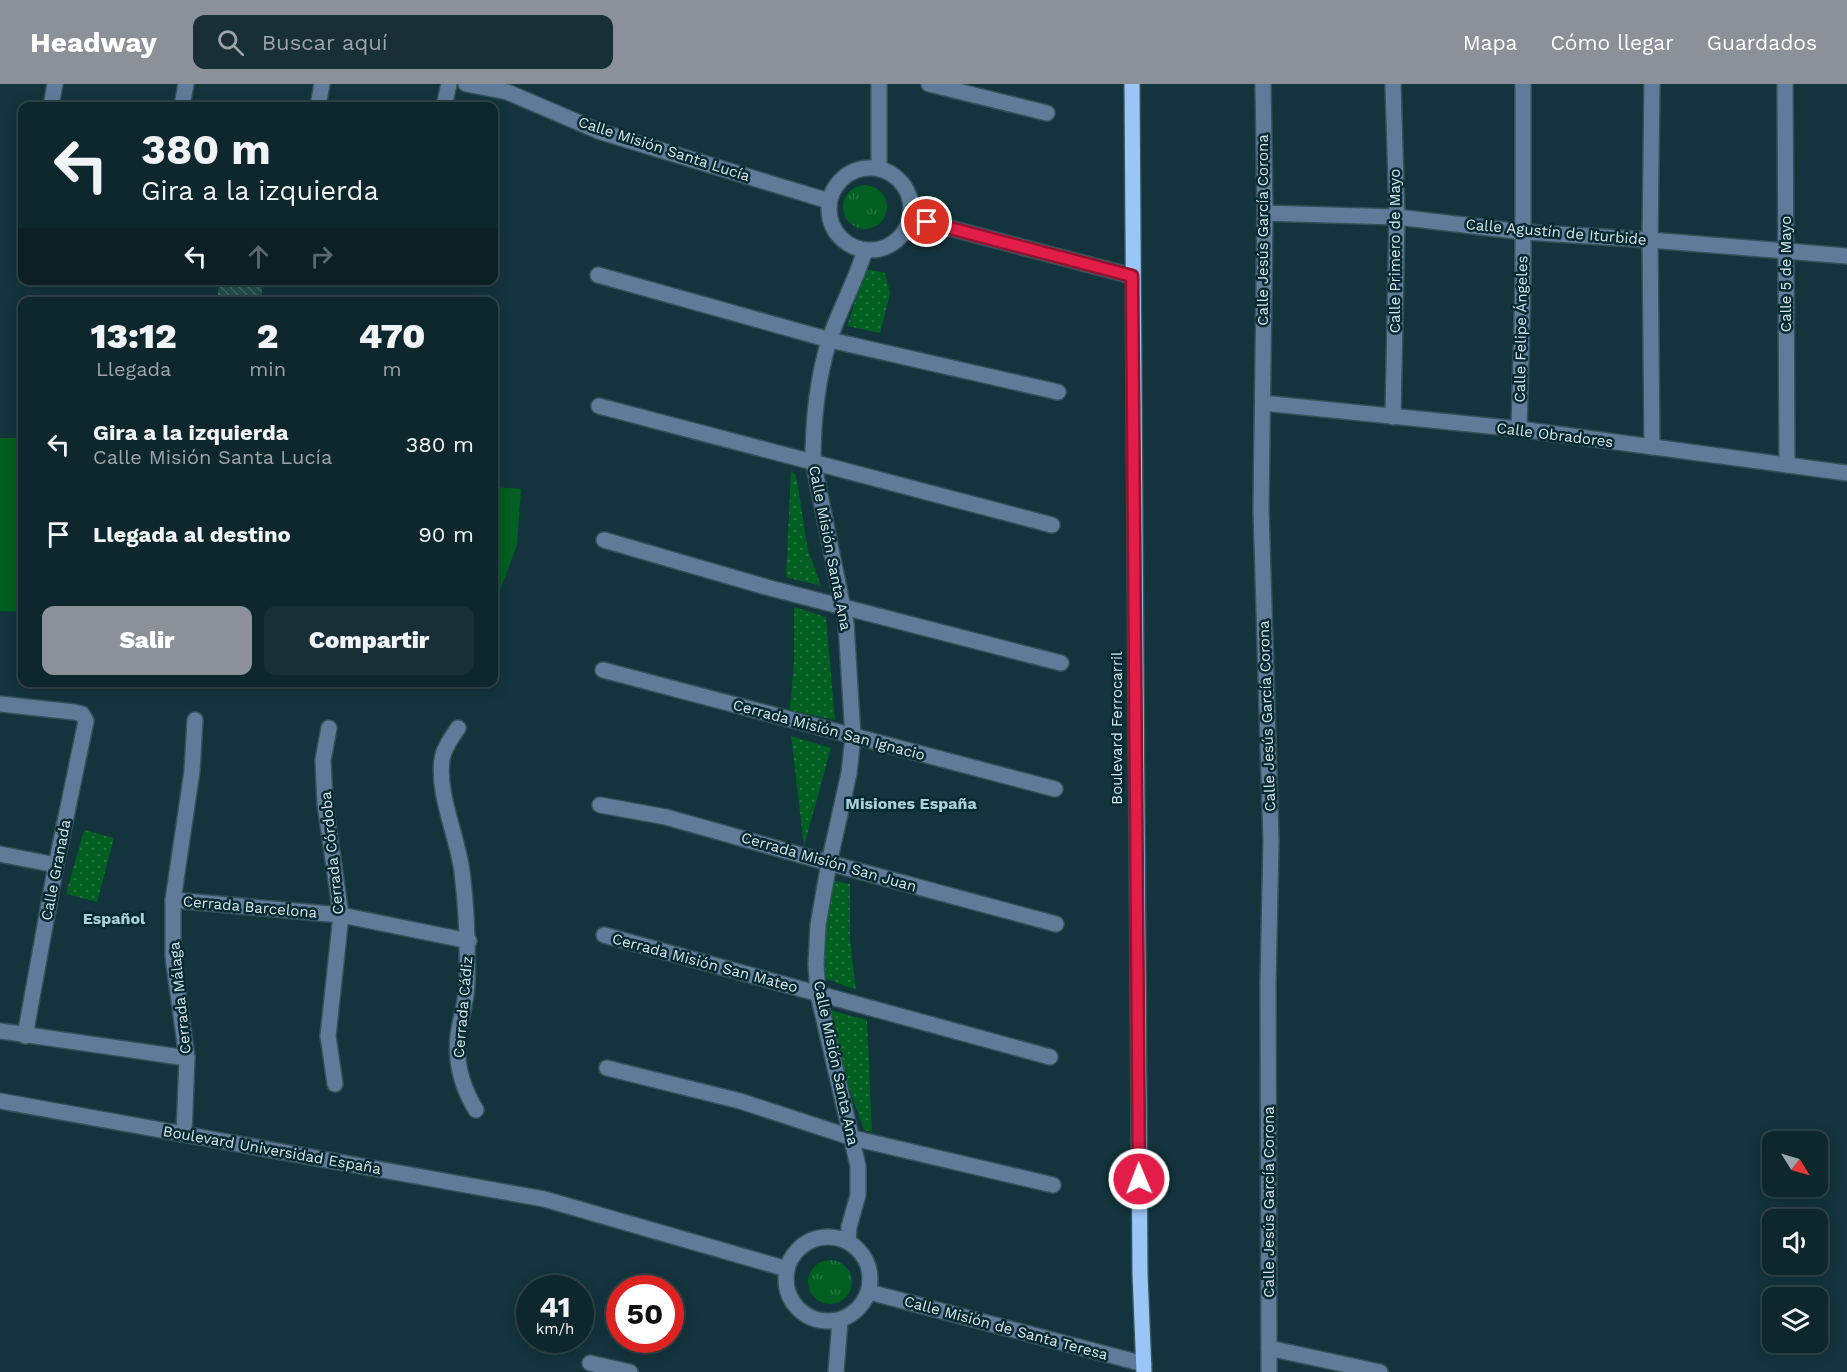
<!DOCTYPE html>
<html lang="es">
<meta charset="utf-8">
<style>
body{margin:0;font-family:"Work Sans",sans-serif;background:#172f35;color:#f1f3f6;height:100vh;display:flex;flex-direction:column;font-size:22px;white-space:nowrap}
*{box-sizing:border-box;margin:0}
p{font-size:20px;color:#9ba5aa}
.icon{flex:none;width:33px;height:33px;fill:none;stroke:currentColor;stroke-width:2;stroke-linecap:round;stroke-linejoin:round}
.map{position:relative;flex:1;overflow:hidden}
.sheet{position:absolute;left:18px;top:213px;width:480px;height:390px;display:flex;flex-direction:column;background:#0e272d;border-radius:12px;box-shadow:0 3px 15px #0003,0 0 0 2px #2e4449}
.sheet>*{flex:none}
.banner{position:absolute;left:18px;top:18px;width:480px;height:183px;border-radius:12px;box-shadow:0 3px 15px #0003,0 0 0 2px #2e4449;background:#0e272d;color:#f1f3f6;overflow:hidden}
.needle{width:39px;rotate:127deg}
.tools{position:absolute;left:1762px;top:1047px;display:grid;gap:12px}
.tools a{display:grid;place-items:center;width:66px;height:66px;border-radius:12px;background:#0e272d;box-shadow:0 3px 15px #0003,0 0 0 2px #2e4449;font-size:30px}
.speed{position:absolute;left:516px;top:1191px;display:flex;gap:12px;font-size:30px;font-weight:700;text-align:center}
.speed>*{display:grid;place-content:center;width:78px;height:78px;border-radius:50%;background:#0e272d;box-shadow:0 3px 15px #0003,0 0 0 2px #2e4449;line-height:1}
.speed small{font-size:15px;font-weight:400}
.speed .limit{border:9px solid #d22;background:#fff;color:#111}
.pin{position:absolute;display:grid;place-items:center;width:51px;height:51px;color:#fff;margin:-26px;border:3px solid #fff;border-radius:50%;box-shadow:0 2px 6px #0007}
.me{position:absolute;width:66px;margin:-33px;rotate:359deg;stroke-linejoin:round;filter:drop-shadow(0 0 4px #0008)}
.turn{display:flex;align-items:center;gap:21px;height:126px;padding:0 24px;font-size:27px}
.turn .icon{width:78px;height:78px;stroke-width:2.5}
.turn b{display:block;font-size:42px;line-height:51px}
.lanes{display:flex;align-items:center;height:57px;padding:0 24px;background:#0003;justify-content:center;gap:30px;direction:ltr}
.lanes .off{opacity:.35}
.eta{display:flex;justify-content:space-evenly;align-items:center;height:102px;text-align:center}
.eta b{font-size:36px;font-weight:800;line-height:42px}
.button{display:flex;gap:12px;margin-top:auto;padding:12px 24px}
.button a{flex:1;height:69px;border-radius:12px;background:#8c9099;color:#fff;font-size:24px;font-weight:800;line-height:69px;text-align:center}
.button a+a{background:#172f35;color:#f1f3f6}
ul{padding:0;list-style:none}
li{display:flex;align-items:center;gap:18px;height:90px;padding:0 24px}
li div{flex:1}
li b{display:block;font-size:22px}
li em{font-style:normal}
header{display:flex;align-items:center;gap:36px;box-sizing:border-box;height:84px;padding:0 30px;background:#8c9099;color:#fff}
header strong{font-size:28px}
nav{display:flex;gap:33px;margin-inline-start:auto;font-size:21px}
.search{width:420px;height:54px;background:#172f35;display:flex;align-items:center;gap:15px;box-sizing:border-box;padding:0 21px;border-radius:12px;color:#9ba5aa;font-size:22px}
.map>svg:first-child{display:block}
.grass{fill:url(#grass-tufts)}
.park{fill:url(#park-dots)}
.pitch{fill:#005f21}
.building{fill:url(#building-back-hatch)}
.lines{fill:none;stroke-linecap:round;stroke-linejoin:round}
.minor-casing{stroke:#325158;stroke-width:18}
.major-casing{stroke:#325158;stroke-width:18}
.minor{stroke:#607b99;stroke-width:15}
.major{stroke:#99c5f7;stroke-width:15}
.route-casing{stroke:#92132f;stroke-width:15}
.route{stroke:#e11d48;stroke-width:10}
.labels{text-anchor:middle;stroke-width:5;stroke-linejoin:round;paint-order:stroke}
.street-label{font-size:15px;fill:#d6e8ed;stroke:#072a32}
.neighbourhood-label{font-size:16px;font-weight:bold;fill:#acd0da;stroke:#072a32}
</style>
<header>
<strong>Headway</strong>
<div class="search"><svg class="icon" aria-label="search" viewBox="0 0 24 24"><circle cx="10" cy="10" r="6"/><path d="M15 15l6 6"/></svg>Buscar aquí</div>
<nav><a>Mapa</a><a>Cómo llegar</a><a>Guardados</a></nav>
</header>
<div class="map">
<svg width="1847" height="1288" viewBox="0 0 1847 1288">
<defs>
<pattern id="grass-tufts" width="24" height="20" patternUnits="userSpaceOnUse" patternTransform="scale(1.5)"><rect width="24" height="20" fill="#005f21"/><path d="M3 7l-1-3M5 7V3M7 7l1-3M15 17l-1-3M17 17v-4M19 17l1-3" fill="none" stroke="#247642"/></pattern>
<pattern id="park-dots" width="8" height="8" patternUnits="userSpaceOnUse" patternTransform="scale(1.5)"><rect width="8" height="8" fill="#005f21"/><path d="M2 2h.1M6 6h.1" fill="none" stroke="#247642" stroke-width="1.8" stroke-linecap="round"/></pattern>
<pattern id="building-back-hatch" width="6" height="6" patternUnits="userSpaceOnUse" patternTransform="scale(1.5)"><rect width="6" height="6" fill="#244f48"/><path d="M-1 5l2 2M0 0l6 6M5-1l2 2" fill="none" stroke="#436863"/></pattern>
</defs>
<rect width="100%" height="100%" fill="#13343c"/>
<g class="grass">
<circle cx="865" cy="123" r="22"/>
<circle cx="830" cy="1198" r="22"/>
</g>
<g class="park">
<polygon points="866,185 885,189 890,209 880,249 847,242"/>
<polygon points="791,387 796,391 808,466 821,502 786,493"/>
<polygon points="794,523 826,533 835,636 790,626 794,577"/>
<polygon points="791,652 831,664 804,762"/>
<polygon points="84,746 114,754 97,818 66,810"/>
<polygon points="835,797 850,800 850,855 856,906 824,894 824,849"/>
<polygon points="830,926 867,936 872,1048 864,1046 842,984"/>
</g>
<g class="pitch">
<polygon points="0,354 22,354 22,528 0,527"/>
<polygon points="494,403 521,405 517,461 499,509 494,513"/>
</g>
<polygon class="building" points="219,196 263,196 261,218 217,218"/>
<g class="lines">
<g class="minor-casing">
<g id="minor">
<polyline points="466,0 507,8 601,48 829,117"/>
<polyline points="929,0 1047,29"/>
<polyline points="1263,0 1265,129 1261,425 1271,757 1268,899 1269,1288"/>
<polyline points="1785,0 1787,381"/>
<polyline points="51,22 55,0"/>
<polyline points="182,22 186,0"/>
<polyline points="318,22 322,0"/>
<polyline points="444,22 449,0"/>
<circle cx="870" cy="125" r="41"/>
<polyline points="879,85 879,0"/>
<polyline points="1265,129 1397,133 1523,148 1650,156 1847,172"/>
<polyline points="910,136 927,138 1132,192"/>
<polyline points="598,191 830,256 1058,308"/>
<polyline points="1263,319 1519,345 1847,389"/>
<polyline points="599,322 1052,441"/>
<polyline points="1393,333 1397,133 1393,0"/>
<polyline points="1519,345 1523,199 1523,0"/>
<polyline points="1652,363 1650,156 1652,0"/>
<polyline points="604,456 766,503 1061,579"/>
<polyline points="603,586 1055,705"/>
<polyline points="0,620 74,628 82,630 86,637 56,781 25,952"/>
<polyline points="329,644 323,676 325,720 341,831 328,952 335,1000"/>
<path d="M458 644C452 653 443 665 442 676 437 710 458 754 462 788 467 827 468 863 467 902 466 919 460 935 458 952 455 979 462 1003 476 1026"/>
<polyline points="600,721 666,733 829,779 1056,840"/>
<polyline points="0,770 56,781"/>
<polyline points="173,816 341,831 469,857"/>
<polyline points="604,851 1050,973"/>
<polyline points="0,947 187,974"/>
<polyline points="607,984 740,1017 853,1054 1053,1101"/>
<polyline points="0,1017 544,1115 787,1185"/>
<polyline points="184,1050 187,974 173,873 173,816 192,687 195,636"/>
<circle cx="828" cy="1195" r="42"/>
<path d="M848 1158 849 1143 858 1111V1082L818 910 816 880 818 841 829 779 849 689 853 653 846 539 813 377C813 337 817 296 829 257 839 226 856 197 865 166"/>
<polyline points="869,1208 1144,1280"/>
<polyline points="1269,1264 1380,1288"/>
<polyline points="590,1279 630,1288"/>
<polyline points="836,1288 840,1236"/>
</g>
</g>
<g class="major-casing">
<polyline id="major" points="1132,0 1140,1190 1144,1288"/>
</g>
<use href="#minor" class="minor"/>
<use href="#major" class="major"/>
</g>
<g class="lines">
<g class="route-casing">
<polyline id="route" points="927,138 1132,192 1139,1095"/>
</g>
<use href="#route" class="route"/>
</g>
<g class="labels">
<g class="street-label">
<text transform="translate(664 65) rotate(18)" y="5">Calle Misión Santa Lucía</text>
<text transform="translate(1263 146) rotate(-90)" y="5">Calle Jesús García Corona</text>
<text transform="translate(1556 148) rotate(5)" y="5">Calle Agustín de Iturbide</text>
<text transform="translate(1395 167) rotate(-90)" y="5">Calle Primero de Mayo</text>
<text transform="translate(1786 190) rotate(-90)" y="5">Calle 5 de Mayo</text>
<text transform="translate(1521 245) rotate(-89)" y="5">Calle Felipe Ángeles</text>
<text transform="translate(1555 351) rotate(7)" y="5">Calle Obradores</text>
<text transform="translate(830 464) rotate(79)" y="5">Calle Misión Santa Ana</text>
<text transform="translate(1267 632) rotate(-92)" y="5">Calle Jesús García Corona</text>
<text transform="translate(1117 644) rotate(-90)" y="5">Boulevard Ferrocarril</text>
<text transform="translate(829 646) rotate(15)" y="5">Cerrada Misión San Ignacio</text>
<text transform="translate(332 769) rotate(-96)" y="5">Cerrada Córdoba</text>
<text transform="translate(829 778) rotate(16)" y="5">Cerrada Misión San Juan</text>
<text transform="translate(56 786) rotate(-79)" y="5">Calle Granada</text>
<text transform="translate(250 823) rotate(5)" y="5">Cerrada Barcelona</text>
<text transform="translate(705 879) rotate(15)" y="5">Cerrada Misión San Mateo</text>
<text transform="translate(180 914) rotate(-96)" y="5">Cerrada Málaga</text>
<text transform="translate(463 923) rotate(-85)" y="5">Cerrada Cádiz</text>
<text transform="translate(836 979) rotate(78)" y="5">Calle Misión Santa Ana</text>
<text transform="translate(272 1066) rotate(10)" y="5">Boulevard Universidad España</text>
<text transform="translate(1269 1118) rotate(-90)" y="5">Calle Jesús García Corona</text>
<text transform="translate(1006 1244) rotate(15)" y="5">Calle Misión de Santa Teresa</text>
</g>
<g class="neighbourhood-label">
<text x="911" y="725">Misiones España</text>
<text x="114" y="840">Español</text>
</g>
</g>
</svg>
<div class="tools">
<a><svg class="needle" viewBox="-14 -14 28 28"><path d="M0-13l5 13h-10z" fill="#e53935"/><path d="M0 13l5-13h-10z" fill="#9ba5aa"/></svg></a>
<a><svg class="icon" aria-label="sound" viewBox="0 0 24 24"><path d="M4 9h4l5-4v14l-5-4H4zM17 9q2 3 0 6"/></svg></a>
<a><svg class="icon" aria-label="layers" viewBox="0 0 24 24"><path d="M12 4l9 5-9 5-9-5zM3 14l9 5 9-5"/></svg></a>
</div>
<div class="speed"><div>41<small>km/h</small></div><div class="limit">50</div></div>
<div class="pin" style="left:927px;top:138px;background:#d93025"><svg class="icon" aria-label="arrive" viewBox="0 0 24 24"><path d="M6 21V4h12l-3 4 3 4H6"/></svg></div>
<svg class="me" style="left:1139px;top:1095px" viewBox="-20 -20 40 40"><circle r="17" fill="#e11d48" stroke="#fff" stroke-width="3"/><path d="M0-11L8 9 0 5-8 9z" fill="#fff"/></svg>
<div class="banner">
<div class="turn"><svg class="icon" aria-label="left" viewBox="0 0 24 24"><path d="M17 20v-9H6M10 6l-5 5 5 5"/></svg><div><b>380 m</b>Gira a la izquierda</div></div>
<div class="lanes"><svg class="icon" aria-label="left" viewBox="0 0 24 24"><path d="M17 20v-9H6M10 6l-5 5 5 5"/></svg><svg class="icon off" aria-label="ahead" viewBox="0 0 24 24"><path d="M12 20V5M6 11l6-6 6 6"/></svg><svg class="icon off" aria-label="right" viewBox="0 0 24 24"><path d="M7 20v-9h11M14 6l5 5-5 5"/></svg></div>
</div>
<section class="sheet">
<div class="eta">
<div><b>13:12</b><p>Llegada</p></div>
<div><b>2</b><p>min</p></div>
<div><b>470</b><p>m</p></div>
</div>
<ul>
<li><svg class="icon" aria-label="left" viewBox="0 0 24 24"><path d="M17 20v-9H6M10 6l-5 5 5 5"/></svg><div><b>Gira a la izquierda</b><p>Calle Misión Santa Lucía</p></div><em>380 m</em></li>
<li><svg class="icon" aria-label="arrive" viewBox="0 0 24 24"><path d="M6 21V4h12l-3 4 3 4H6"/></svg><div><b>Llegada al destino</b></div><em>90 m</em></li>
</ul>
<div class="button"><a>Salir</a><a>Compartir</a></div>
</section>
</div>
